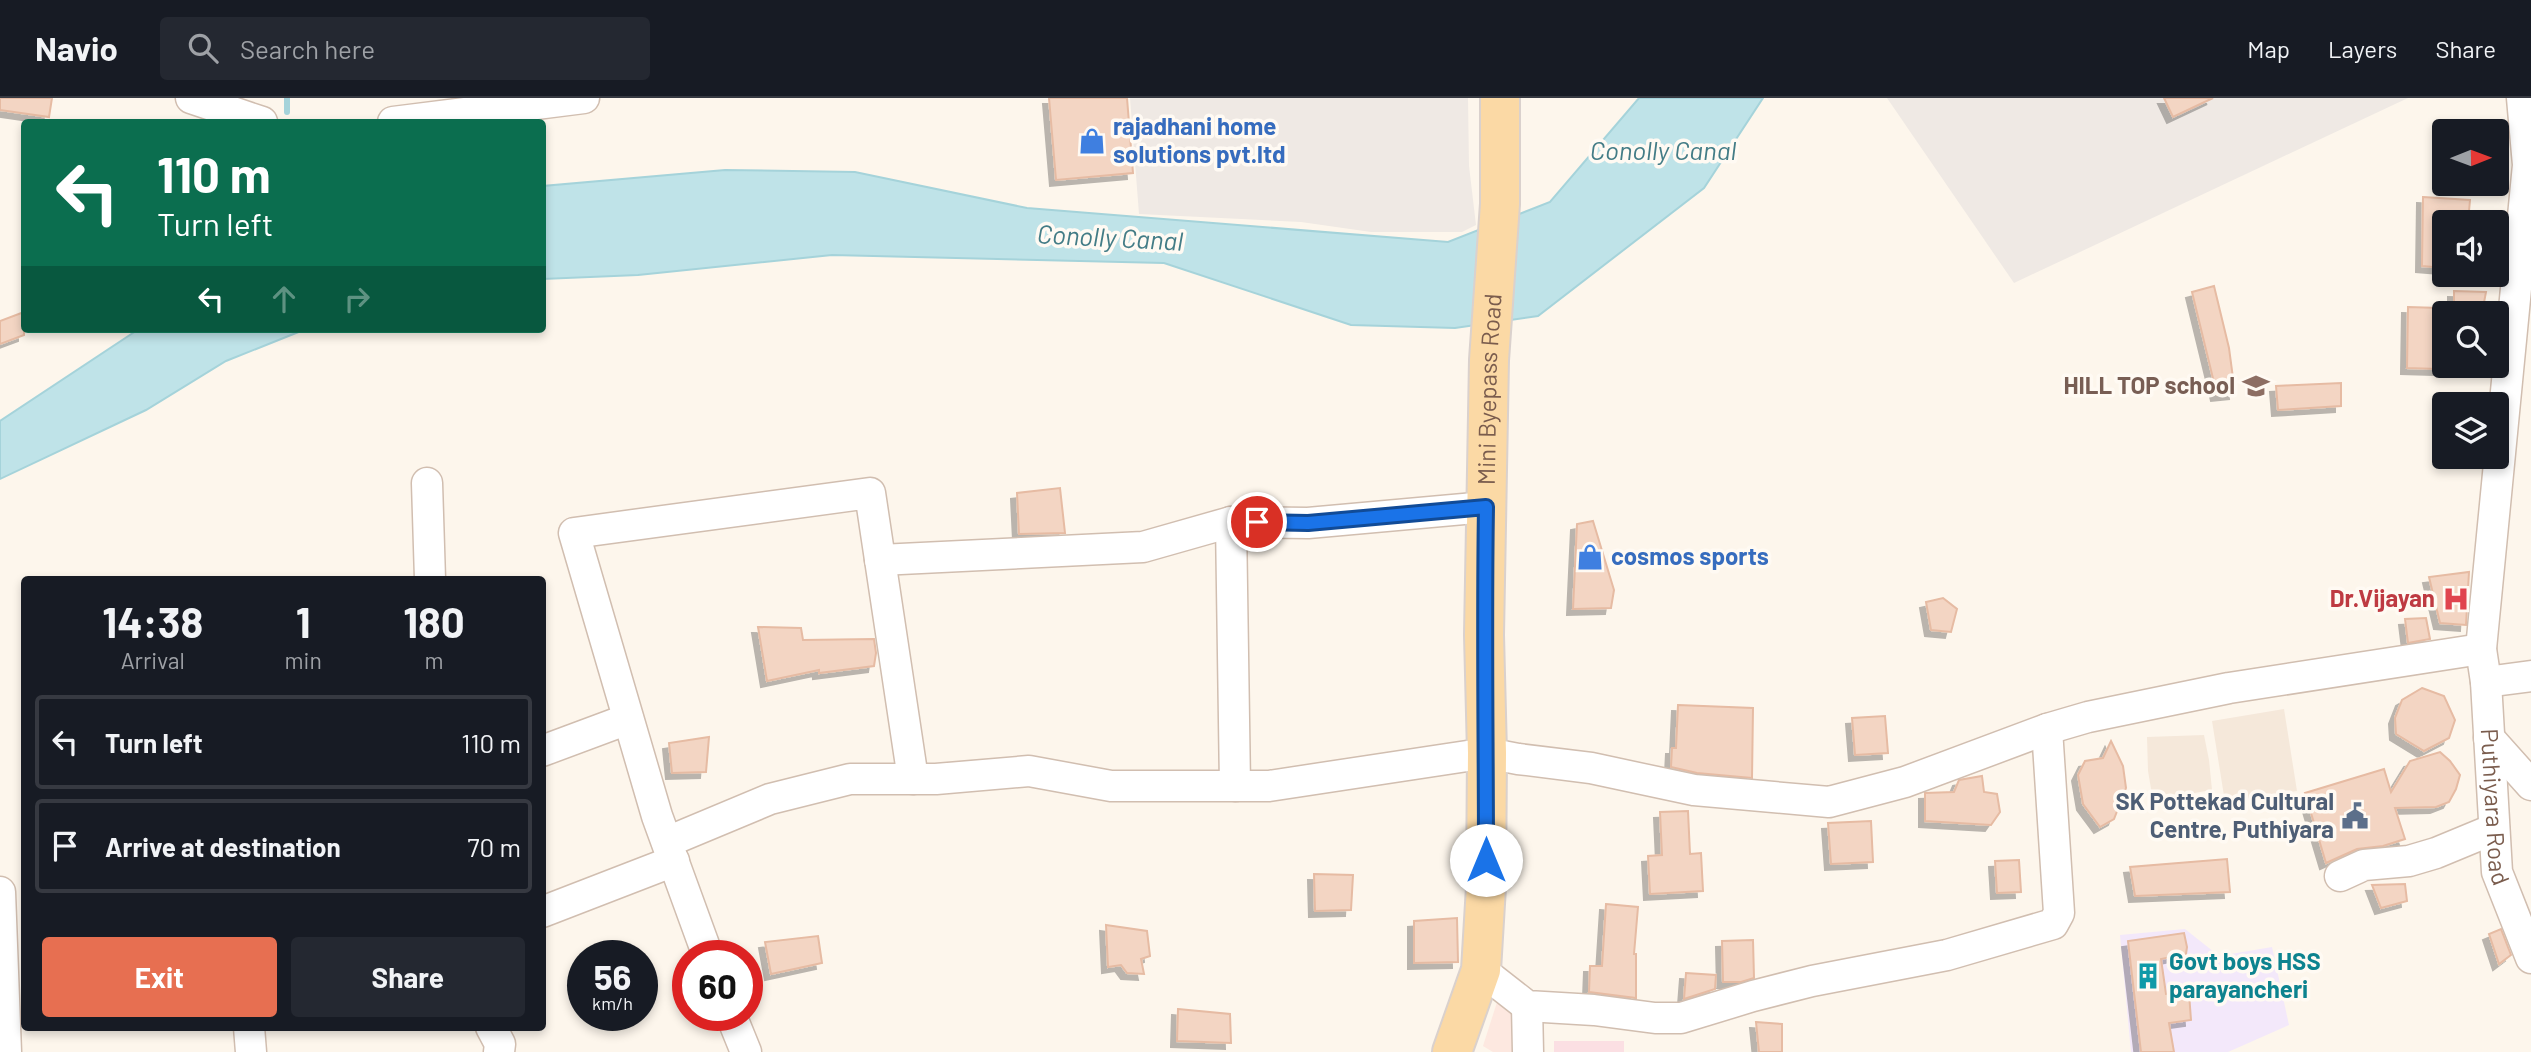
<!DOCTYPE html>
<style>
body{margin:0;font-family:Barlow,sans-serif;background:#242831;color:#f1f3f6;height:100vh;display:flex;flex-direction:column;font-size:26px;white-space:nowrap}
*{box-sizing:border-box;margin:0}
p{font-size:23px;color:#9ea1a6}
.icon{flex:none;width:38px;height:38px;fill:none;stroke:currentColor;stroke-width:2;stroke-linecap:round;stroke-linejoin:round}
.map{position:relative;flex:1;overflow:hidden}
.sheet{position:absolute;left:21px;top:478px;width:525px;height:455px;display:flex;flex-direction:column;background:#171b24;border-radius:7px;box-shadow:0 4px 10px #0003}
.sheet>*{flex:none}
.banner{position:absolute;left:21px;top:21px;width:525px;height:214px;border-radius:7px;box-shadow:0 4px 10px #0003;background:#0b6e4f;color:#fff;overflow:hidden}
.needle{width:46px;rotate:89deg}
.tools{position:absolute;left:2432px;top:21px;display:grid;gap:14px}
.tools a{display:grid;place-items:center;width:77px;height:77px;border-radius:7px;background:#171b24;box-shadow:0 4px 10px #0003;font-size:35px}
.speed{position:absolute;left:567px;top:842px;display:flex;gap:14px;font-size:35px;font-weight:700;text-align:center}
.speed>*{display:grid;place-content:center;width:91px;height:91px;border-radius:50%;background:#171b24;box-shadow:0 4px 10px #0003;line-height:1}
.speed small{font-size:18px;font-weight:400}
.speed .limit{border:10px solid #d22;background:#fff;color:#111}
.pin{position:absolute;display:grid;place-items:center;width:60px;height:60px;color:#fff;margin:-30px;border:4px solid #fff;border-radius:50%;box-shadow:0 2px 7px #0007}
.me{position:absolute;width:77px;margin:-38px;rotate:0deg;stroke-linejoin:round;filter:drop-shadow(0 0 5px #0008)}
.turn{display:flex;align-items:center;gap:24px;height:147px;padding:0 21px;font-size:32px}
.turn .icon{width:91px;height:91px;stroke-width:2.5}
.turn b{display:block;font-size:49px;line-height:60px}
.lanes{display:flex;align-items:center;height:66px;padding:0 21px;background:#0003;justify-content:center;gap:35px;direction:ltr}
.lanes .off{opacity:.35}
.eta{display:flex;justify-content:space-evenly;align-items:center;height:119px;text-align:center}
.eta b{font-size:42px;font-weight:700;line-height:49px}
.cta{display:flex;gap:14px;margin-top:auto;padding:14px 21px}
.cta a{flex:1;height:80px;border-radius:7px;background:#e76f51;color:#fff;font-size:28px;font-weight:700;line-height:80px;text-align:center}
.cta a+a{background:#242831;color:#f1f3f6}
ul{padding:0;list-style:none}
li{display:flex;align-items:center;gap:21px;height:94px;margin:0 14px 10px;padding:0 7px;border:4px solid #363941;border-radius:7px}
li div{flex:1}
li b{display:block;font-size:26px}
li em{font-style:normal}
header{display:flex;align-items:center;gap:42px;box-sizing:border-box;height:98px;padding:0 35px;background:#171b24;border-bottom:2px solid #363941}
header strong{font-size:33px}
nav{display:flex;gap:38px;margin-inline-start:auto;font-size:24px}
.search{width:490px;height:63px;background:#242831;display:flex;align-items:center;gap:18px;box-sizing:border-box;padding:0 24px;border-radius:7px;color:#9ea1a6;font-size:26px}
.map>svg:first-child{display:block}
.residential{fill:#f5e8da}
.commercial{fill:#fde8e0}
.industrial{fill:#efe9e4}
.education{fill:#f3e8fa}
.medical{fill:#fbdfe3}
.water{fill:#bfe3e8;stroke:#a5d3da;stroke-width:2}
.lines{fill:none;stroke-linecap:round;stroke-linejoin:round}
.stream{stroke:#a5d3da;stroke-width:6}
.building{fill:#f3d5c3;stroke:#e6bba3;stroke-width:2;filter:url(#shadow)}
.minor-casing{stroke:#d1beb0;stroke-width:33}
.major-casing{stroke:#dad1cd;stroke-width:42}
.minor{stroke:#fff;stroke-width:30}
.major{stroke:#fbd9a5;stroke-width:38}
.route-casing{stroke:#114b97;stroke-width:18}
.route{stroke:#1a73e8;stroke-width:12}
.labels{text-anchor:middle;stroke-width:7;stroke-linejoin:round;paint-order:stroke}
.shop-label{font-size:24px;font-weight:bold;fill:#366cbe;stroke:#fffaf3;text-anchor:start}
.education-label{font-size:24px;font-weight:bold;fill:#785e54;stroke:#fffaf3;text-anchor:end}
.street-label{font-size:24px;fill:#7a5c4d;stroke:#fffaf3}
.health-label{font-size:24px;font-weight:bold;fill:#be3a42;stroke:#fffaf3;text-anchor:end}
.service-label{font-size:24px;font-weight:bold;fill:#4e5e75;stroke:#fffaf3;text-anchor:end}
.culture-label{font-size:24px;font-weight:bold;fill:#0d838f;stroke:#fffaf3;text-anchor:start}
.water-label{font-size:26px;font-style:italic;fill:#437c86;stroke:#fffaf3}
</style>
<header>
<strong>Navio</strong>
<div class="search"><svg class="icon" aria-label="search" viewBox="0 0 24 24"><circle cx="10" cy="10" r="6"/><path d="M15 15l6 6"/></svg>Search here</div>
<nav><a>Map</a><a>Layers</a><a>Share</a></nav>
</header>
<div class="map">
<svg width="2531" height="954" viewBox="0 0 2531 954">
<defs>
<filter id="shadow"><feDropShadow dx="-6" dy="6" stdDeviation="0" flood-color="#0004"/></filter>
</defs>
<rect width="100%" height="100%" fill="#fdf6ec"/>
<g class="residential">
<polygon points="2284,611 2297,693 2225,704 2212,623"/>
<polygon points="2204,637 2209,662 2212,692 2153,702 2148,673 2147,639"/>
</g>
<polygon class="commercial" points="1499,898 1514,910 1522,954 1493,954 1483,948"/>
<g class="industrial">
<polygon points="1130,0 1468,0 1469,68 1476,127 1462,134 1371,134 1301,124 1139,116"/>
<polygon points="1887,0 2408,0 2014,185"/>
</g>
<polygon class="education" points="2185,831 2219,858 2272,849 2289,927 2228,954 2131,954 2120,837"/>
<rect class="medical" x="1554" y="943" width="70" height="11"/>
<g class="water">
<polygon points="1639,0 1763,0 1704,90 1538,218 1455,230 1351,227 1164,165 832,157 638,177 543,181 543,88 725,72 855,74 1027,110 1448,144 1550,104"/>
<polygon points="139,231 306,231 226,263 146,312 0,381 0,323"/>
</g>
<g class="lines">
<polyline class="stream" points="287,0 287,14"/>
</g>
<g class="building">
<polygon points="0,0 52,0 49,19 0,12"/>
<polygon points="1049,0 1127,0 1133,75 1056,82"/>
<polygon points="2164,0 2213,0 2173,19"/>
<polygon points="2423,99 2470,102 2468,124 2445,124 2445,170 2422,168"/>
<polygon points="2214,188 2229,250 2235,295 2217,297 2192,194"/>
<polygon points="2454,193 2486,194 2482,215 2454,215"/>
<polygon points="2408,209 2440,210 2439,271 2407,270"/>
<polygon points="24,214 24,237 0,246 0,223"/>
<polygon points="2341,285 2341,308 2278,312 2276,288"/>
<polygon points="1060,390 1065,435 1019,436 1017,395"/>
<polygon points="1593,423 1614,492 1611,510 1573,511 1577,426"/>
<polygon points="2469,474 2466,527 2440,525 2429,479"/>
<polygon points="1943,500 1957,511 1951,534 1931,532 1926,504"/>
<polygon points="2426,520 2430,541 2408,545 2405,521"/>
<polygon points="758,529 801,530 803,542 874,541 876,555 874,568 819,575 819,572 767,583"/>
<polygon points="2422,590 2444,598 2455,622 2449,640 2424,653 2396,636 2395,620 2402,602"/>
<polygon points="1678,607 1753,610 1752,680 1697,675 1671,669 1672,650 1676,650"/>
<polygon points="1885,618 1888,655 1855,657 1852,620"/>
<polygon points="709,639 706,674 672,675 669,645"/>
<polygon points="2111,643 2123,668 2126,690 2114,721 2100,729 2083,706 2078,677 2085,663 2103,660"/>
<polygon points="2440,654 2450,663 2460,677 2456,691 2449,704 2436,709 2395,710 2405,741 2383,748 2357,751 2326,765 2305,695 2384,671 2391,694 2410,663"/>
<polygon points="1982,678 1984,694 1997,696 2000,714 1991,727 1925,723 1925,695 1954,694 1959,682"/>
<polygon points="1688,713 1690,756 1701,755 1703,793 1650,796 1648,758 1662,757 1660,714"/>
<polygon points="1871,723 1873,764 1831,766 1828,725"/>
<polygon points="2227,761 2230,794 2135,798 2130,769"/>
<polygon points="2019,762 2021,794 1997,795 1995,763"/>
<polygon points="1314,776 1353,777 1351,812 1315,813"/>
<polygon points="2405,786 2407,803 2381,810 2372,787"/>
<polygon points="1606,806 1638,809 1634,856 1636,856 1636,900 1589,894 1590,868 1602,868"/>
<polygon points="1457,820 1458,864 1414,865 1414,823"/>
<polygon points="1106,827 1147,833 1150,858 1141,861 1144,876 1127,875 1121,867 1108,869"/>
<polygon points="2501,831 2511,857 2499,866 2489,836"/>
<polygon points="2184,835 2187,849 2186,856 2161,861 2166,896 2189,895 2191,922 2169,925 2174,954 2141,954 2128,843"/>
<polygon points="818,838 822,865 771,876 765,844"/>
<polygon points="1753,842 1754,880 1741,884 1723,884 1722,843"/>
<polygon points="1686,875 1716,877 1715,891 1684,901"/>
<polygon points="1178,911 1230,916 1231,945 1177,943"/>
<polygon points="1756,924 1782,926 1782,954 1759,954"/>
</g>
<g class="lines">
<g class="minor-casing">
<g id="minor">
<polyline points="191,0 262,24"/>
<path id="s1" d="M2522 0 2528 67 2481 551 2486 584 2497 774 2531 860"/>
<polyline points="393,24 584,0"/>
<polyline points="427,385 430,481"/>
<polyline points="1231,424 1235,688"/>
<polyline points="880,462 1143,449 1231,424 1308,425 1486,409"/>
<polyline points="2486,584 2531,578"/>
<polyline points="2489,640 2531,687"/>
<polyline points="542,653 628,621"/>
<polyline points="667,744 770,701 850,681 936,681 1029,673 1111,688 1269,688 1487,655 1518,661 1591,670 1694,692 1829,704 1905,684 2047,631 2088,619 2229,590 2481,551"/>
<polyline points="2340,778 2364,767 2409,763 2436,755 2494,731"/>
<polyline points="0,794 6,954"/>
<polyline points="542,814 674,763"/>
<polyline points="708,858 657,718 574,435 870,395 913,681"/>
<polyline points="1481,872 1527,908 1594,912 1655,920 1681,920 1753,898 1812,883 1947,857 2053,826 2059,815 2047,631"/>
<polyline points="1527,908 1528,954"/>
<polyline points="731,917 746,954"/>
<polyline points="249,929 251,954"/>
<polyline points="491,929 500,946 499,954"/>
</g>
</g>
<g class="major-casing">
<g id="major">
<path id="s2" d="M1452 954 1481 872 1486 789 1487 655 1484 537 1489 262 1500 106V0"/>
</g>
</g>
<use href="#minor" class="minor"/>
<use href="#major" class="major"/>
</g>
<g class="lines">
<g class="route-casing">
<path id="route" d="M1257 424 1308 425 1486 409C1484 527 1486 644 1486 762"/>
</g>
<use href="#route" class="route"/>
</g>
<defs>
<g id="shop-bare" transform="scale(2.1)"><path d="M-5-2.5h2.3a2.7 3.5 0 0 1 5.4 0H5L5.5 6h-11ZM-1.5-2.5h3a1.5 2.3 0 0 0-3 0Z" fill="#3f7fe0" stroke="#fffaf3" stroke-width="2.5" paint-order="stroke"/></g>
<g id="school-bare" transform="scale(2.1)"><path d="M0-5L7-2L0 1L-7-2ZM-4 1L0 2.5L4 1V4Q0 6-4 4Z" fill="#8d6e63" stroke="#fffaf3" stroke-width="2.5" paint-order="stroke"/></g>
<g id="hospital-bare" transform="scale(2.1)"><path d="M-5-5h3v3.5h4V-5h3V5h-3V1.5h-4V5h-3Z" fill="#e0444e" stroke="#fffaf3" stroke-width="2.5" paint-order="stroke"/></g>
<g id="civic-bare" transform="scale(2.1)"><path d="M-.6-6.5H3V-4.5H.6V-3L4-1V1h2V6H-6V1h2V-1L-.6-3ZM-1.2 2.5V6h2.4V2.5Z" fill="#5c6f8a" stroke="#fffaf3" stroke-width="2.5" paint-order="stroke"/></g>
<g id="building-bare" transform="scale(2.1)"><path d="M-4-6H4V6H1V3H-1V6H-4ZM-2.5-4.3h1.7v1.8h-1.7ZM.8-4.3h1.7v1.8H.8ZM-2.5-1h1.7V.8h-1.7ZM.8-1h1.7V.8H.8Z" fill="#0f9aa8" stroke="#fffaf3" stroke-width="2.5" paint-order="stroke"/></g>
</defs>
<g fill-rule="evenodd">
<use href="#shop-bare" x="1092" y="43"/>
<use href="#school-bare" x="2256" y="288"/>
<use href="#shop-bare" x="1590" y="459"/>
<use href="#hospital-bare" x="2456" y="501"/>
<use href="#civic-bare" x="2355" y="718"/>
<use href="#building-bare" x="2148" y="878"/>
</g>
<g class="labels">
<g class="shop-label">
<text x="1113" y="37">rajadhani home<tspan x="1113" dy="28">solutions pvt.ltd</tspan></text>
<text x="1611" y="467">cosmos sports</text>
</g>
<g class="education-label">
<text x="2235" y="296">HILL TOP school</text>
</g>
<g class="street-label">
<text dy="8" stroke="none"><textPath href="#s2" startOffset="668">Mini Byepass Road</textPath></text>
<text dy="8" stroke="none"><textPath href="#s1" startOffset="712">Puthiyara Road</textPath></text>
</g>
<g class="health-label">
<text x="2435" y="509">Dr.Vijayan</text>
</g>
<g class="service-label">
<text x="2334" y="712">SK Pottekad Cultural<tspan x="2334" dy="28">Centre, Puthiyara</tspan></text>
</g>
<g class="culture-label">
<text x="2169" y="872">Govt boys HSS<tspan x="2169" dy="28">parayancheri</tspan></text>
</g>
<g class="water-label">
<text x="1663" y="62">Conolly Canal</text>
<text transform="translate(1110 140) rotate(3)" y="9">Conolly Canal</text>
</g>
</g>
</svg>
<div class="tools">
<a><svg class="needle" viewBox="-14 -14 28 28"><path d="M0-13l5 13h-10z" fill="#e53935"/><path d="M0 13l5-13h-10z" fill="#9ea1a6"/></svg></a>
<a><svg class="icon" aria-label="sound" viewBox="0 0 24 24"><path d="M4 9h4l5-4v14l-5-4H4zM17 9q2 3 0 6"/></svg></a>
<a><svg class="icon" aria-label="search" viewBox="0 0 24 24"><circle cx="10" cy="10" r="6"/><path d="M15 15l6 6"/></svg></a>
<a><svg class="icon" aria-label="layers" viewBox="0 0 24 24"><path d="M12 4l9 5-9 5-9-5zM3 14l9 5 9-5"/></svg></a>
</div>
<div class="speed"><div>56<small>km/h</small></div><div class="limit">60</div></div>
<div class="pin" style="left:1257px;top:424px;background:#d93025"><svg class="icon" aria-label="arrive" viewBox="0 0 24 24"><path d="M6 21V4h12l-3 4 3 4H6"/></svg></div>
<svg class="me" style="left:1486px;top:762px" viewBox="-20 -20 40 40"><circle r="19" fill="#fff"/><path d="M0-13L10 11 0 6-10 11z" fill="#1a73e8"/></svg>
<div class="banner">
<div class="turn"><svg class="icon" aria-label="left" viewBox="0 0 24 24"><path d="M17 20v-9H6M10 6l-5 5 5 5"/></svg><div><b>110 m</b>Turn left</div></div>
<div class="lanes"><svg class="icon" aria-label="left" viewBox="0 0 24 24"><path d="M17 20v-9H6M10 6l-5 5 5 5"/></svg><svg class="icon off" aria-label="ahead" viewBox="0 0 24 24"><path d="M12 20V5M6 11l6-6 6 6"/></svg><svg class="icon off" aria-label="right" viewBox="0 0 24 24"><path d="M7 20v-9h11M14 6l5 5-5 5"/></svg></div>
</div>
<section class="sheet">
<div class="eta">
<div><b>14:38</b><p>Arrival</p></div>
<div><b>1</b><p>min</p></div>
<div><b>180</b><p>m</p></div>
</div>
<ul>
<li><svg class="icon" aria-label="left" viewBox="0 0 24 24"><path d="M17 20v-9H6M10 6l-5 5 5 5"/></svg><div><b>Turn left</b></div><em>110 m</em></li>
<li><svg class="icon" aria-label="arrive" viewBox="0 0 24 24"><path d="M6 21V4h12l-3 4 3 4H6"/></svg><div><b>Arrive at destination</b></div><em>70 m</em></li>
</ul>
<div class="cta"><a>Exit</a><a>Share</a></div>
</section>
</div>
